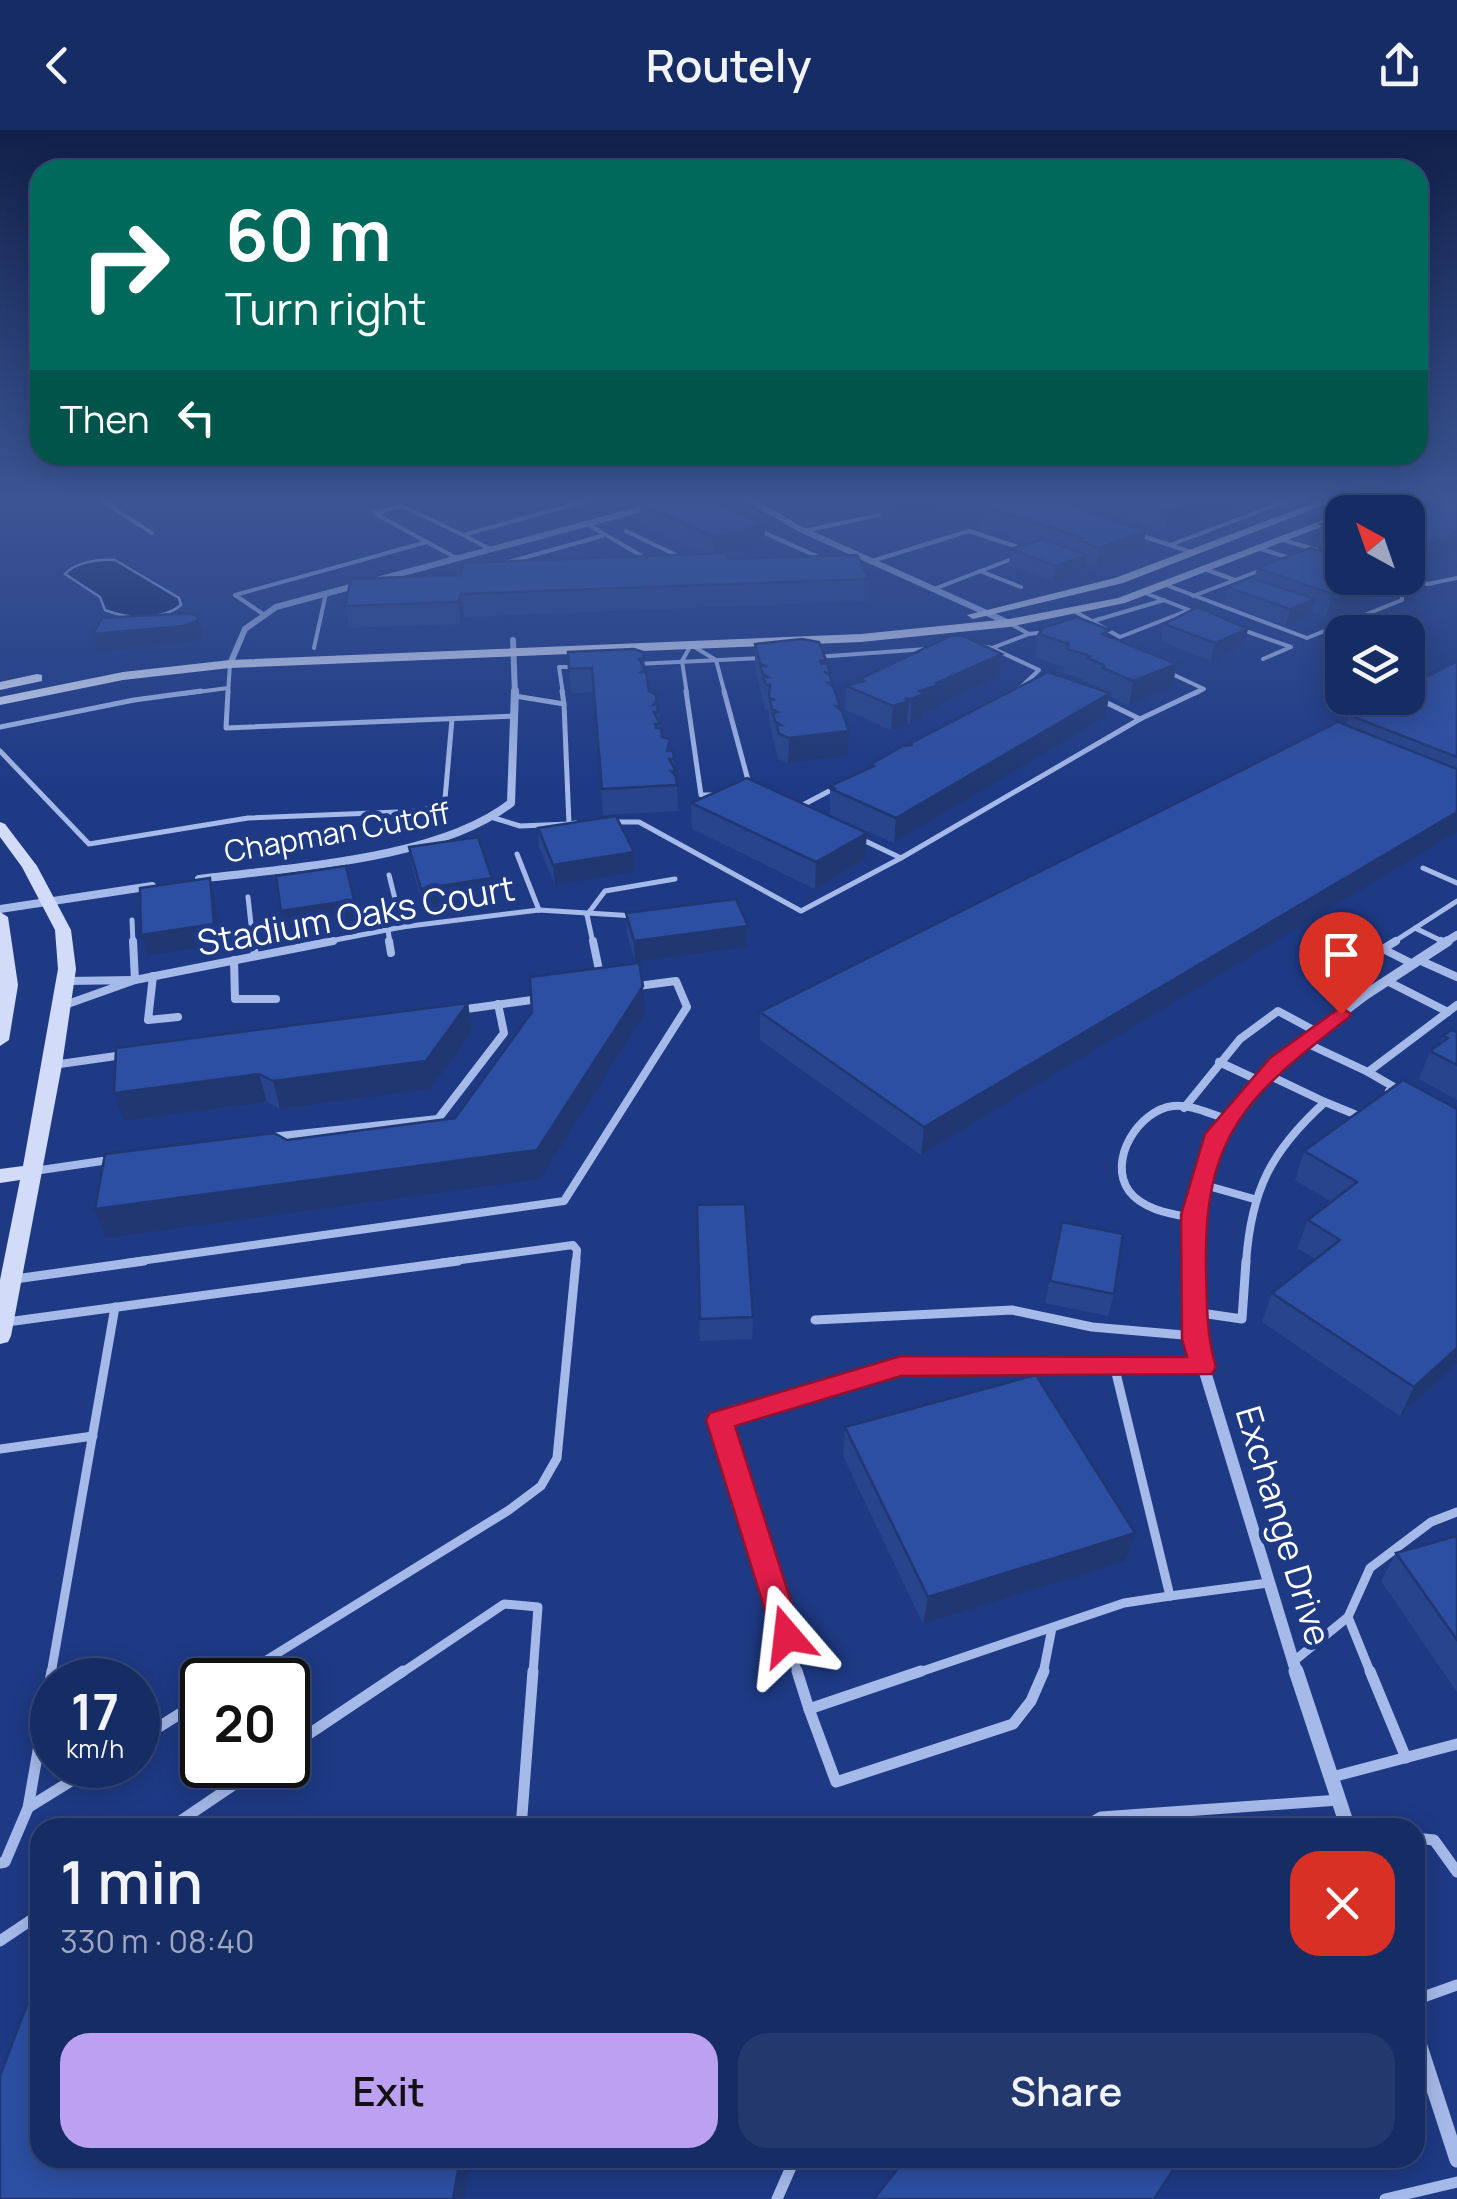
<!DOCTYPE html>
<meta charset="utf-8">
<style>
body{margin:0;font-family:Manrope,sans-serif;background:#23386d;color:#f1f3f6;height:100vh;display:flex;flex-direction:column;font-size:38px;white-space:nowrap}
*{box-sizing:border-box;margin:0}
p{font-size:32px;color:#9ea7bf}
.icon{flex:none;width:55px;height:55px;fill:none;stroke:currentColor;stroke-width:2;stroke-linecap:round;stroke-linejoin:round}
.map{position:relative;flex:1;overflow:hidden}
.panel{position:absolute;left:30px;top:1688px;width:1395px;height:350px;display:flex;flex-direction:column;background:#162c64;border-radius:30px;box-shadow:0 5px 25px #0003,0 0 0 2px #354878}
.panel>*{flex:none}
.banner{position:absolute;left:30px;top:30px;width:1398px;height:305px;border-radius:30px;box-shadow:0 5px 25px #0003,0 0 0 2px #354878;background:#00695c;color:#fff;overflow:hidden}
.needle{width:65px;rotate:320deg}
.controls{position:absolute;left:1325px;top:365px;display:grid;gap:20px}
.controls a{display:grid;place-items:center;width:100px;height:100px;border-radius:20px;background:#162c64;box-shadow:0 5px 25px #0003,0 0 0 2px #354878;font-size:50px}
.speed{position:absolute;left:30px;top:1528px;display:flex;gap:20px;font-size:50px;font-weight:700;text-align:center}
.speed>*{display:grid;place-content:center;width:130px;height:130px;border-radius:50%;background:#162c64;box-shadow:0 5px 25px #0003,0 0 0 2px #354878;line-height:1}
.speed small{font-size:25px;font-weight:400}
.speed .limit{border:5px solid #111;border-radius:15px;background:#fff;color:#111}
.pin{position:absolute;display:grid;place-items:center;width:85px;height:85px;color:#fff;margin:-102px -42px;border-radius:50% 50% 50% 0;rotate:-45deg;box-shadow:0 0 10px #0007}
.pin .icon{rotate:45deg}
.me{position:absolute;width:110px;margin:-55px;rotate:343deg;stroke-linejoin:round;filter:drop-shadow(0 0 8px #0008)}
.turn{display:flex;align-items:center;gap:35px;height:210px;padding:0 30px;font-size:45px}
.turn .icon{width:130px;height:130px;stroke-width:2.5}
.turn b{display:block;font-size:70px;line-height:85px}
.then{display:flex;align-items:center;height:95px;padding:0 30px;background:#0003;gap:20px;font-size:38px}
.round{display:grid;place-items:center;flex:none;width:105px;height:105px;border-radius:30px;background:#23386d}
.summary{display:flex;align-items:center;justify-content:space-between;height:170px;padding:0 30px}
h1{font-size:60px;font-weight:600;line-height:75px}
.cta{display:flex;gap:20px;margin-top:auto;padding:20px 30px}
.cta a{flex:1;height:115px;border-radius:30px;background:#bca0f2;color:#111;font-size:40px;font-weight:600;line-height:115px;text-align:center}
.cta a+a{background:#23386d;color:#f1f3f6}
header{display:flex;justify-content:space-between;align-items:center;height:130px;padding:0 30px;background:#162c64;font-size:45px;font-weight:600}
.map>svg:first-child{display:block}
.water{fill:#142964;stroke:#9ab2ec;stroke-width:2.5}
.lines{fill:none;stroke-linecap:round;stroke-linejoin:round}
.service-far4{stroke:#a6baea;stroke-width:4}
.service-far3{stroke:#a6baea;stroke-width:5}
.service-far2{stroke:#a6baea;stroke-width:8}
.service-far1{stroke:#a6baea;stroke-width:9}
.service{stroke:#a6baea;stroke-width:11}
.minor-far4{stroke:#a6baea;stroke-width:6}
.minor-far3{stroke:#a6baea;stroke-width:8}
.minor-far2{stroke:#a6baea;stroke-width:10}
.minor-far1{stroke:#a6baea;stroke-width:12}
.minor{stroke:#a6baea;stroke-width:15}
.secondary{fill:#d2dcf8;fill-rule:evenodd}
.wall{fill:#27448c}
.shaded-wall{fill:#203772}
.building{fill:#2d4fa3;stroke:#203772;stroke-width:2.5}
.route{fill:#e11d48;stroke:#92132f;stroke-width:2.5}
.labels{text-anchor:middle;stroke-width:10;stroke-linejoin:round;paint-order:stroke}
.far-street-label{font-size:30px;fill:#fff;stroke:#1e3a85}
.street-label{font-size:35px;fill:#fff;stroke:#1e3a85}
</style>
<header><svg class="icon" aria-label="back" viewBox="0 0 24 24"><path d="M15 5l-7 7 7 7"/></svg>Routely<svg class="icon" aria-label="share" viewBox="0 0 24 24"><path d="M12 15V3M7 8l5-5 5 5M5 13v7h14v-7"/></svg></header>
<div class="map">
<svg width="1457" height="2069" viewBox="0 0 1457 2069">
<rect width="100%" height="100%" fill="#1e3a85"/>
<path class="water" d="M115 430 179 468 181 475C162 491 127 489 105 480L100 467 65 444C75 432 99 429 115 430Z"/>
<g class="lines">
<g class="service-far4">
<polyline points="97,368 152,403"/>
<polyline points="587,394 647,429"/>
<polyline points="756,399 823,429"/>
<polyline points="626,401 682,428"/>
<polyline points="804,401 879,385"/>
<polyline points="1136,404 1194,423"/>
<polyline points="1283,410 1317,420"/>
<polyline points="1170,415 1295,368"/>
<polyline points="490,419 463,405 597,368"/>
<polyline points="1261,419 1296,430"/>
<polyline points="456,428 374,383 402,376 463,405"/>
<polyline points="872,431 969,401 1024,419"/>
<polyline points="505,433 602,406"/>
<polyline points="1207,440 1235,450"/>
<polyline points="980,441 1021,457"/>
<polyline points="1404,448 1428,454 1457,448"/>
<polyline points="1166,455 1307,508 1402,470 1402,465 1372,455"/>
<polyline points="934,459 1017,427"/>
<polyline points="1193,466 1264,439"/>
<polyline points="1074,481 1120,507 1189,480 1145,463"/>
<polyline points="263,484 235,465 427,412"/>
<polyline points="1093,491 1164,470"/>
<polyline points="1009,493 1029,504 992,518 1039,540 1019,559"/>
<polyline points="1240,499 1291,517 1263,529"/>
<polyline points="1029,504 1045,502"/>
<polyline points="975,515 992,518"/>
<polyline points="314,518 326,463"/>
<polyline points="816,527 927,519"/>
<polyline points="636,534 762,528"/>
<polyline points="1170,543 1204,559 1194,564"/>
<polyline points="182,564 228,558"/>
<polyline points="228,564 230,534"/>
<polyline points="563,564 559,537 577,537"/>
<polyline points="687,564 682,531 691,515 716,530 725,564"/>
</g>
<g class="service-far3">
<polyline points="228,561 226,598 514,586"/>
<polyline points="562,561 564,574"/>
<polyline points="686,561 701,665 752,665 724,561"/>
<polyline points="515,566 564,574 569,694 576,693"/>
<polyline points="1101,570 1140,589"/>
<polyline points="0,597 134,570 201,561"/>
<polyline points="0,621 89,714 248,688 423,681 445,669 452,589"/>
<polyline points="799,677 835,658"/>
<polyline points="494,688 520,696 569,694"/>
<polyline points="610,692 639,692 801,781 901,728 861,709"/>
<polyline points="517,724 539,780"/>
<polyline points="901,728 1140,589 1199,561"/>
<polyline points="1423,738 1457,753"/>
<polyline points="389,745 402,797"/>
<polyline points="248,767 253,813"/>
<polyline points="587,785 605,761 675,749"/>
<polyline points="587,785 593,813"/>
<polyline points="132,790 133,813"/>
<polyline points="1415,798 1446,813"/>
<polyline points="388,800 390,813"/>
<polyline points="320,813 402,797 539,780 635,786"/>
<polyline points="1392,813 1457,771"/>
</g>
<g class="service-far2">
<polyline points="133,811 135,850 333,811"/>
<polyline points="253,811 255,826"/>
<polyline points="389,811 391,823"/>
<polyline points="593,811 599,840"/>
<polyline points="1396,811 1383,819 1413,834"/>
<polyline points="1441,811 1446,813"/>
<polyline points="234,830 235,869 276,869"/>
<polyline points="1419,830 1457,847"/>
<polyline points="1318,831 1373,860"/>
<polyline points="153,846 148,890 178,887"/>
<polyline points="1387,851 1448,882"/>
<polyline points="62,876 135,850 67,851"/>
<polyline points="459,880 539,869"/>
<polyline points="1304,912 1368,942 1457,875"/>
<polyline points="1219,932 1260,951"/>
<polyline points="53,935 123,925"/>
<polyline points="1368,942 1394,957 1389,961"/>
<polyline points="1266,944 1325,972"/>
<polyline points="1184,978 1240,909 1278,881 1317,902"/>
<polyline points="271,1007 438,989 504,903 498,874"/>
<polyline points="34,1041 109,1030"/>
<polyline points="1201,1054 1254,1069"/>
<path d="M1193 1088C1172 1084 1143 1080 1129 1061 1107 1030 1139 980 1173 976 1191 974 1210 984 1227 989"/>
<polyline points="126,1133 564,1071 687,877 676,851 638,856"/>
<polyline points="439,1133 573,1115 577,1120 576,1133"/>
<path d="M1246 1133C1251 1060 1271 1021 1325 972L1359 986"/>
</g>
<g class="service-far1">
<polyline points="15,1149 144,1131"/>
<polyline points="1194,1182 1242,1189 1246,1131"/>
<polyline points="815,1190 1012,1180 1092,1197 1195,1206"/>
<polyline points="7,1192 458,1131"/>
<polyline points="1203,1237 1115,1239 1170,1466 1268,1453"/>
<polyline points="0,1319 93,1306"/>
<polyline points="1348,1487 1371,1544"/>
<polyline points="1294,1531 1348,1487 1370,1438 1431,1392 1457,1382"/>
<polyline points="51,1544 115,1177"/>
<polyline points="244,1544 509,1380 541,1356 557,1328 576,1131"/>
<polyline points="400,1544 504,1474 538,1477 533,1544"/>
<polyline points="798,1544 720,1290 901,1236 1115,1239"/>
<polyline points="914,1544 1124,1473 1170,1466"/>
<polyline points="1043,1544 1052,1498"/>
</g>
<g class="service">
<polyline points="797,1541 809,1579 921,1541"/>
<polyline points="1370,1541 1406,1628"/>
<polyline points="234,1550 248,1541"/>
<polyline points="809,1579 836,1652 1013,1594 1031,1571 1044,1541"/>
<polyline points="138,1610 202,1570"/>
<polyline points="288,1618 403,1541"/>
<polyline points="1332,1647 1457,1614"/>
<polyline points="29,1677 97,1635"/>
<polyline points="170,1698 263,1635"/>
<polyline points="521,1698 533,1541"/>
<polyline points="1083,1698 1101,1687 1339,1670"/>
<polyline points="1415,1708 1434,1710 1457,1742"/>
<polyline points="0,1733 5,1732 28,1678 52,1541"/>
<polyline points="0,1811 40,1784"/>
<polyline points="1415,1870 1457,1855"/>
<polyline points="777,2069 795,2028"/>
<polyline points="1385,2069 1457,2052"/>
</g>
<g class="minor-far4">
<polyline points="747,368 798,398 1009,493"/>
<polyline points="513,510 515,564"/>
<polyline points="230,534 245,499 276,477 649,377"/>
</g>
<g class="minor-far3">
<path d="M199 749C292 737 438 730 511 673L515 561"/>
<polyline points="0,779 152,756"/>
<polyline points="1444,813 1457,805"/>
</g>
<polyline class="minor-far2" points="1194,1133 1193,1085 1216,1004 1277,932 1365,865 1448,811"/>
<polyline class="minor-far1" points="1194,1131 1195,1209 1297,1544"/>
<g class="minor">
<polyline points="1296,1541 1348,1698"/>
<polyline points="1415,1901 1457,2030"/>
</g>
<g class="secondary">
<polygon points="1327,368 1342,368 1123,453 973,489 967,485 1115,448"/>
<polygon points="1379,368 1394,368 1361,382 1348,382"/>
<polygon points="1342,383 1342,389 1125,473 1009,497 861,512 230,538 123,550 0,575 0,567 123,542 230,530 861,504 1009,489 1118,468"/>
<polygon points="37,544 42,545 42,551 0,560 0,552"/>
<polygon points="0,692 5,694 37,736 71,800 76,839 62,935 11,1206 8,1212 0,1214 0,1150 20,1050 0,1053 0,1039 23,1036 58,839 55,800 22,737 0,707"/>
<polygon points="0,782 8,787 18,855 9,910 0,916"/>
</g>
</g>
<g class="wall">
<polygon points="830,368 939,368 939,375 897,388 853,371 844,373"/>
<polygon points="1066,368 1255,368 1164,401"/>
<polygon points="640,373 765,394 764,415 727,425 728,429 869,449 867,471 464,487 461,494 349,498 345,476 461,445 704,424 640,394"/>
<polygon points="983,376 1146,401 1142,422 1096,439 1085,435 1084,441 1053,452 1009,435 1011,419 1029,413 981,397"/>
<polygon points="1342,386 1342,423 1316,415 1321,394"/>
<polygon points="1257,438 1342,448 1383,448 1379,464 1326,487 1312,482 1311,486 1285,496 1223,474 1227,457 1254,449"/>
<polygon points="1164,494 1244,516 1211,531 1161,511"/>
<polygon points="1039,499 1109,507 1177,534 1172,557 1129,575 1109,566 1105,587 894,713 830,685 830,656 870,638 871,634 909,616 909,614 1100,560 1100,558 1083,551 1083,549 1063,543 1064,537 1035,527"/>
<polygon points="755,514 826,530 830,542 832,555 840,576 847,626 788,633 778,629 769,591 769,579 765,579 755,538"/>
<polygon points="568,522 643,522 649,561 656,564 662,607 670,621 673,621 677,655 678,681 603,685 594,562 571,563"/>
<polygon points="1457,531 1457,702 921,1025 760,910 760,882 1346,595 1349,585"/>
<polygon points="999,547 939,574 939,578 923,583 923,587 910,593 891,600 845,580 846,556 860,552 860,549"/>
<polygon points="691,673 865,729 815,759 692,699"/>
<polygon points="538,698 634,722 635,742 555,755 539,717"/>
<polygon points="409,717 495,768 424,779 412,737"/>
<polygon points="626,783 748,796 747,817 635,832 627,803"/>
<polygon points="468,873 472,901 431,959 280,979 267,972 124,991"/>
<polygon points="1457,902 1457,970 1419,949 1430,921 1439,915 1443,906"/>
<polygon points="1403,950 1457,1234 1400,1286 1262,1192 1272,1163 1315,1129 1297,1118 1308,1090 1331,1072 1295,1050 1304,1021"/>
<polygon points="697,1075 753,1187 752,1209 700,1211"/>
<polygon points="1062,1092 1114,1164 1108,1186 1045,1173"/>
<polygon points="845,1297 1135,1403 1126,1431 923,1494 843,1326"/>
<polygon points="1457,1406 1457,1562 1381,1451 1396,1423"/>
</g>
<g class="shaded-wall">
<polygon points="844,368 853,368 853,371 844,373"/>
<polygon points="898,368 939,368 939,375 897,388"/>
<polygon points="1203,368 1255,368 1164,401 1168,381"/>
<polygon points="765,394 764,415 713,428 713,407"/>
<polygon points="1146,401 1142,422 1096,439 1099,418"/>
<polygon points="1457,402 1457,421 1408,441 1408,428 1410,421"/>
<polygon points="1087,425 1084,441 1053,452 1055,436"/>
<polygon points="1372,448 1383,448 1379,464 1326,487 1332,464"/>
<polygon points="461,464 464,487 461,494 458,472"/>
<polygon points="1316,469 1311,486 1285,496 1290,479"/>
<polygon points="198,487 203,505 201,509 187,513 98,522 93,504"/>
<polygon points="1248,499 1244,516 1211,531 1215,513"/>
<polygon points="1002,524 999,547 939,574 939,578 923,583 923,587 910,593 912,569 920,561"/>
<polygon points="1177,534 1172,557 1129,575 1133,551"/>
<polygon points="1110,563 1105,587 894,713 896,688"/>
<polygon points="909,571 907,595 891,600 893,576"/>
<polygon points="849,601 847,626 788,633 789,608"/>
<polygon points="1457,682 1457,702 921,1025 924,997"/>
<polygon points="867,703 865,729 815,759 816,732"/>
<polygon points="634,722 635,742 555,755 553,735"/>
<polygon points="210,748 215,768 219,814 147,826 141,805"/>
<polygon points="492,748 495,768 424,779 421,759"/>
<polygon points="354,770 357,790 286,801 281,781"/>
<polygon points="748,796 747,817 635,832 634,811"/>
<polygon points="643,856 645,883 540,1049 106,1108 95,1079 537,1020"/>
<polygon points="468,873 472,901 431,959 280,979 273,951"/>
<polygon points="259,944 267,972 124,991 114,963"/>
<polygon points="1457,1218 1457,1234 1400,1286 1414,1257"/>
<polygon points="1135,1403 1126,1431 923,1494 928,1467"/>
<polygon points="460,2028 471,2028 464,2069 453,2069"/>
</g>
<g class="building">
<polygon points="659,368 708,368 765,394 713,407 640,373"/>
<polygon points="1008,368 1051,368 1146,401 1099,418 1077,410 1083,408 983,376"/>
<polygon points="1130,368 1203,368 1168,381"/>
<polygon points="1390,368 1445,368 1457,372 1457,402 1410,421 1408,420 1408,382 1351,382"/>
<polygon points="1342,386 1342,400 1321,394"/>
<polygon points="1042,409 1087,425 1055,436 1011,419"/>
<polygon points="1310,418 1342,428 1342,448 1372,448 1332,464 1257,438"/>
<polygon points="726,423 728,429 857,425 869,449 461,464 458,472 345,476 351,449 461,445 463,433"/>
<polygon points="1250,448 1316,469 1290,479 1227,457"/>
<polygon points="1198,477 1248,499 1215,513 1164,494"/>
<polygon points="190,483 198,487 197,491 183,496 93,504 102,488"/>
<polygon points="1077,487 1110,500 1102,504 1177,534 1133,551 1103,538 1104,535 1087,528 1090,526 1067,519 1069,514 1039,504 1042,500 1039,499"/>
<polygon points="961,505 1002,524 937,553 941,554 920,561 925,563 912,569 905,569 909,571 893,576 846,556 864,551 860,549 950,506"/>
<polygon points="802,509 819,512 826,530 820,531 821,534 827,533 830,542 824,542 829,544 832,553 828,553 833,556 840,576 836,576 842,581 849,601 789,608 779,604 777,595 781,595 775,591 773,583 778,582 772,579 770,570 775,570 769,567 770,555 766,555 763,547 768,547 763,544 760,536 765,536 760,533 755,514"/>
<polygon points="634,519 643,522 644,529 639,529 645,539 641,542 646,542 649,561 656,564 657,571 653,575 657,574 658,582 654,582 660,594 655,594 656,598 661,598 662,607 670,609 667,621 673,621 674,629 669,629 676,641 671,641 676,646 677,655 602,659 592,538 569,539 568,522"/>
<polygon points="1457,531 1457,627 1349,585 1384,568 1408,568 1408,556"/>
<polygon points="1048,542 1110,563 896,688 831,659 834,658 830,656 874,636 871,634 903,616 913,615 909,614"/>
<polygon points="1338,592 1457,639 1457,682 924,997 760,882"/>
<polygon points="747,648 867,703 816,732 691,673"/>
<polygon points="616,686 634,722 553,735 538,698"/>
<polygon points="478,707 492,748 421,759 409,717"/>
<polygon points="346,736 354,770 281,781 276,746"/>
<polygon points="210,748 214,794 141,805 140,758"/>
<polygon points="736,769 748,796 634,811 626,783"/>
<polygon points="639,833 643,856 537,1020 95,1079 105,1024 274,1003 287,1010 455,988 532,882 530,847"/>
<polygon points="468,873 426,931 273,951 259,944 114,963 116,918"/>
<polygon points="1451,900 1457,902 1457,935 1430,921 1448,908 1443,906"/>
<polygon points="1403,950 1457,979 1457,1218 1414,1257 1272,1163 1340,1110 1308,1090 1357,1052 1304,1021"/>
<polygon points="745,1074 753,1187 700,1189 697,1075"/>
<polygon points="1062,1092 1123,1104 1114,1164 1050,1151"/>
<polygon points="1036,1245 1135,1403 928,1467 845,1297"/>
<polygon points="1457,1406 1457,1510 1396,1423"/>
<polygon points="40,1840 40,2028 460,2028 453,2069 0,2069 0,1946"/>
<polygon points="906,2028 1181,2028 1154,2069 874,2069"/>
</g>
<linearGradient id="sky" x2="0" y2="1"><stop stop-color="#102049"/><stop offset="0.56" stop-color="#3b5594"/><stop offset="1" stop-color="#3b5594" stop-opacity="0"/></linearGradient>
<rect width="1457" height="658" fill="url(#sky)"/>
<path class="route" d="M1341 877 1351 884 1348 888C1247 966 1203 1004 1206 1139 1207 1173 1206 1204 1216 1237L1212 1244 901 1246 735 1296 802 1506 798 1516 787 1520 776 1516 706 1290 710 1283 901 1226 1187 1227 1182 1209 1181 1085 1205 1004 1270 928Z"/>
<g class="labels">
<g class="far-street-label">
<text transform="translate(337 703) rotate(-10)" y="10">Chapman Cutoff</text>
</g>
<g class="street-label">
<text transform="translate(356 786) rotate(-10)" y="12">Stadium Oaks Court</text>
<text transform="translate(1283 1396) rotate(73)" y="12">Exchange Drive</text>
</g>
</g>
</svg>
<div class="controls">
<a><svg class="needle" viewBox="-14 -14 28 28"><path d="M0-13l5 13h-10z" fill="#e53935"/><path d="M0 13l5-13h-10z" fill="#9ea7bf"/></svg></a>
<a><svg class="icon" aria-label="layers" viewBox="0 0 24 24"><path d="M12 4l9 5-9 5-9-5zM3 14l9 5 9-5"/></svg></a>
</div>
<div class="speed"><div>17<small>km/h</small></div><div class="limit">20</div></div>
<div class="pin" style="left:1341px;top:884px;background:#d93025"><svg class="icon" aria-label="arrive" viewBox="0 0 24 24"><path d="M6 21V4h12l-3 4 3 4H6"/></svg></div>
<svg class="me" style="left:787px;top:1506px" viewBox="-20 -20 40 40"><path d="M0-17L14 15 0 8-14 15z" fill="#e11d48" stroke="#fff" stroke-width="4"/></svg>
<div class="banner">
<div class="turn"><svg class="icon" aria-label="right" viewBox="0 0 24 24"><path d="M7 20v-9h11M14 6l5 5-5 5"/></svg><div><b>60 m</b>Turn right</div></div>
<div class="then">Then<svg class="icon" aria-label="left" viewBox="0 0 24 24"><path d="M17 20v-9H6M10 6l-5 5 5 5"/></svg></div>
</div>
<section class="panel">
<div class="summary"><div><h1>1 min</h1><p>330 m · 08:40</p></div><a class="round" style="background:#d93025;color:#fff"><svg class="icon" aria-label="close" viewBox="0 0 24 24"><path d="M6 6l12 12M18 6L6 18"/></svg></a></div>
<div class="cta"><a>Exit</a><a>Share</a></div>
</section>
</div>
